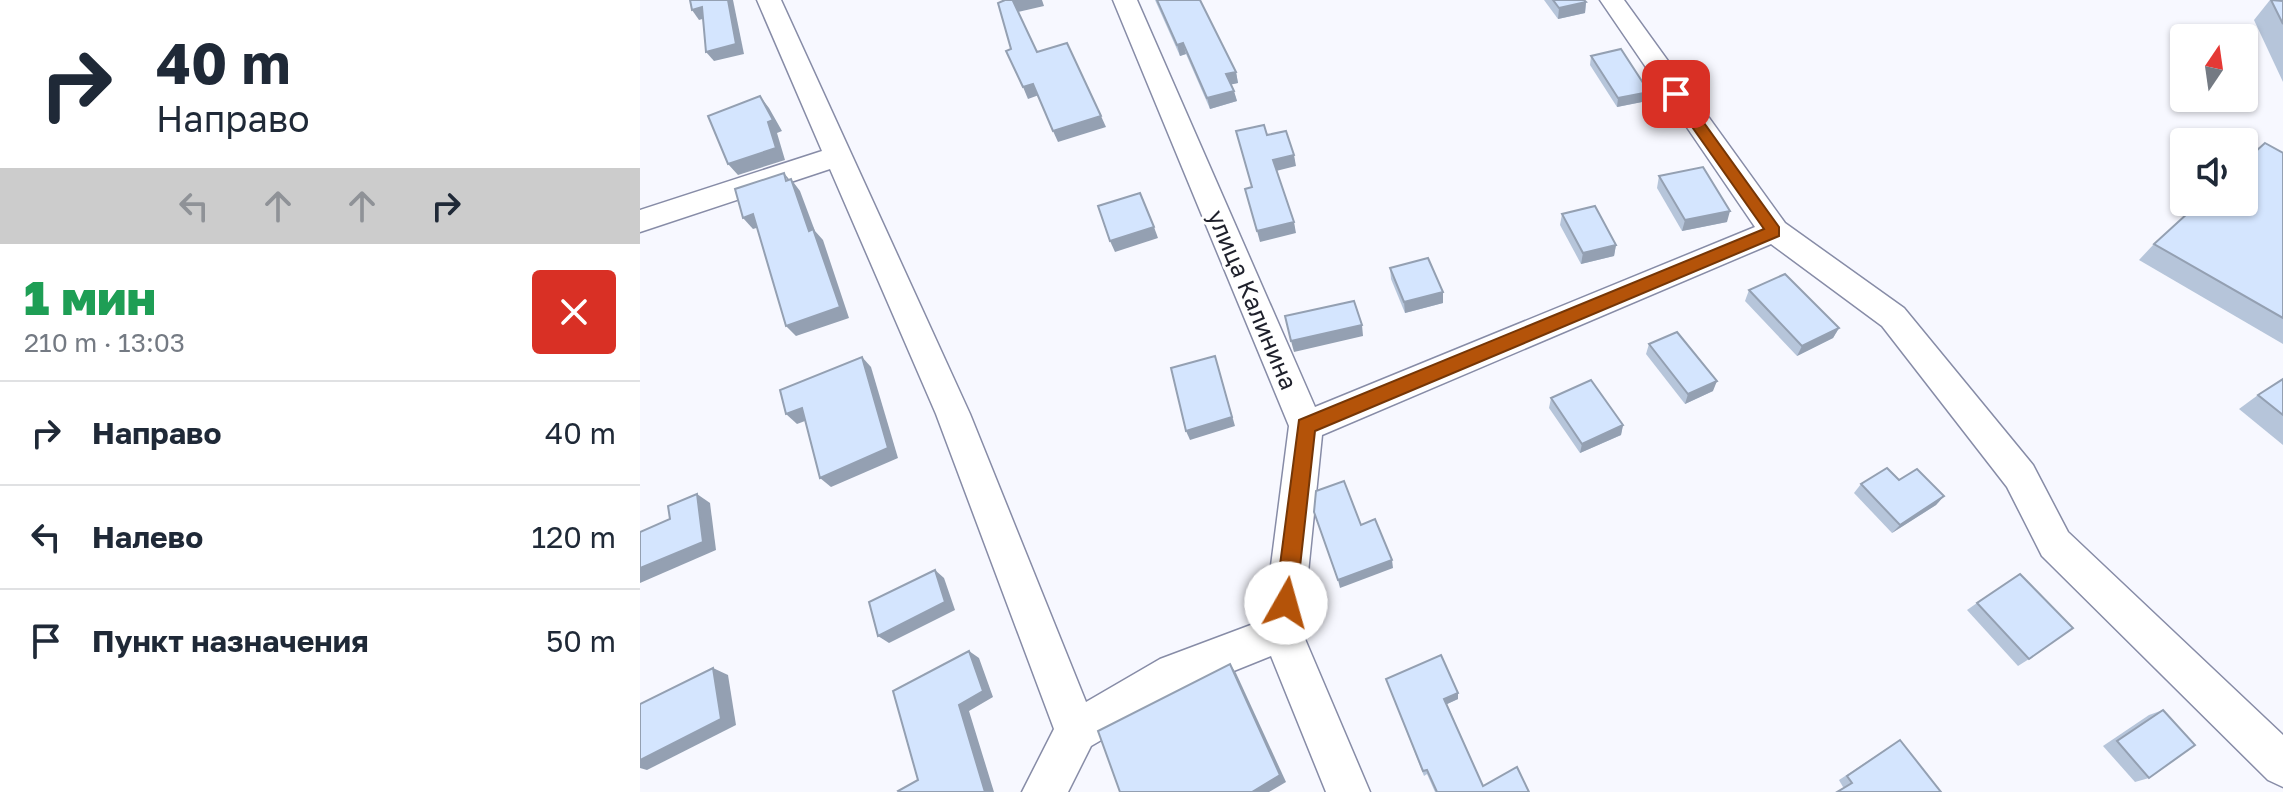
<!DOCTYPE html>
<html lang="ru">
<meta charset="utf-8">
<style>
body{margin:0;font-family:"Golos Text",sans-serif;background:#f2f2f3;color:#1f2937;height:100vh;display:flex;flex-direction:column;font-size:30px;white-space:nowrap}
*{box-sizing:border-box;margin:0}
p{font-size:26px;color:#747a83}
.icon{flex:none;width:44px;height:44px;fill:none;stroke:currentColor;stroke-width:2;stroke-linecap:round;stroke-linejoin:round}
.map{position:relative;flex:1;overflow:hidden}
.sheet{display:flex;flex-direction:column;background:#fff;width:640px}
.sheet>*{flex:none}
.hud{background:#fff;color:#1f2937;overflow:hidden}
.needle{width:52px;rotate:13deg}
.controls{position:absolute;left:1530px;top:24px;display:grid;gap:16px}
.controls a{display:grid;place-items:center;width:88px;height:88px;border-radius:8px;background:#fff;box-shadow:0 2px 6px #0004;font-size:40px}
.pin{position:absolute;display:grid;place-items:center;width:68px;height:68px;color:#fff;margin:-34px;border-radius:16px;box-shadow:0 4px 12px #0006}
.me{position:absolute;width:88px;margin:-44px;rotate:7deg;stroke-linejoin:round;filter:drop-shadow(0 0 6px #0008)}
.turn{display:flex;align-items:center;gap:28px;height:168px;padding:0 24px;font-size:36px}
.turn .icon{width:104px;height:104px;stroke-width:2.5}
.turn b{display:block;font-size:56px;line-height:68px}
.lanes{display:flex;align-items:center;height:76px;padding:0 24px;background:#0003;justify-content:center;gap:40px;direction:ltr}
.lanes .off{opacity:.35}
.round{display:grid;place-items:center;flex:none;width:84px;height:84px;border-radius:8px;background:#f2f2f3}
.headline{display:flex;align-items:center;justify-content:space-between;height:136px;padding:0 24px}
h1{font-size:48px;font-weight:800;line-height:60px;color:#1e9e55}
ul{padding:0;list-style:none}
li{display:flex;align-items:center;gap:24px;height:104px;padding:0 24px;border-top:2px solid #e0e1e3}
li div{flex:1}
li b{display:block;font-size:30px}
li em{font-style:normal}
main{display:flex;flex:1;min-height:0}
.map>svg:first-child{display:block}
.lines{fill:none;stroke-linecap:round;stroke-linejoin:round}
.minor-casing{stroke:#878ca7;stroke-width:3}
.minor{fill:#fff;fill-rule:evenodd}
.wall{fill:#b6c5da}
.shaded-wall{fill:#94a0b2}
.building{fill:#d4e5fe;stroke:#94a0b2;stroke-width:2}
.route{fill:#b45309;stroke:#753606;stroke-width:2}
.labels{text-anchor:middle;stroke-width:6;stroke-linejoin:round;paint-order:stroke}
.street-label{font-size:24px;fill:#1e202b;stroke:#fff}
</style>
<main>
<section class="sheet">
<div class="hud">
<div class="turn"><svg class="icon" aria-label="right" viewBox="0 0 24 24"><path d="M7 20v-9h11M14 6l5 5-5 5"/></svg><div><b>40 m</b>Направо</div></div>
<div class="lanes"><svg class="icon off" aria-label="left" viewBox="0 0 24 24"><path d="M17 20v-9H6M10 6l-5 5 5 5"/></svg><svg class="icon off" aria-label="ahead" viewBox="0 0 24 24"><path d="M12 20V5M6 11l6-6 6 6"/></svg><svg class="icon off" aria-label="ahead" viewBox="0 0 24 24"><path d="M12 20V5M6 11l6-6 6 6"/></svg><svg class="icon" aria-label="right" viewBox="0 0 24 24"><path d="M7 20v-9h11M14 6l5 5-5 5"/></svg></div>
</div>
<div class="headline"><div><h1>1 мин</h1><p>210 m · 13:03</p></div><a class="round" style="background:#d93025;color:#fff"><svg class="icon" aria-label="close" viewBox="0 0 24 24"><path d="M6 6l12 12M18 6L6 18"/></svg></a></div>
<ul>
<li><svg class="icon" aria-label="right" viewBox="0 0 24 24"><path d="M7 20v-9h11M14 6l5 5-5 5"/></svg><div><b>Направо</b></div><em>40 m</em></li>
<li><svg class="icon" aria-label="left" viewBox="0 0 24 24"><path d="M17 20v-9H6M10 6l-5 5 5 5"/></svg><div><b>Налево</b></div><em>120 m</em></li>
<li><svg class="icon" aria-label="arrive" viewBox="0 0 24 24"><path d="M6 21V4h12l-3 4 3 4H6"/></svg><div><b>Пункт назначения</b></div><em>50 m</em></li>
</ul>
</section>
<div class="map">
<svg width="1643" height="792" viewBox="0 0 1643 792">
<rect width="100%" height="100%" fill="#f7f8ff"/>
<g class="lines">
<g class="minor-casing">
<polygon id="minor" points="117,0 141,0 330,414 446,702 520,659 624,620 649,426 473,0 497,0 675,407 1115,227 960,0 984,0 1145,223 1264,308 1393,465 1428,532 1643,735 1643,787 1628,780 1402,556 1367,487 1242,326 1131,244 682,435 662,632 730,792 686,792 631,656 549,689 451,746 428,792 382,792 414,729 296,414 190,169 0,232 0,210 182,151"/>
</g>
<use href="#minor" class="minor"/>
</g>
<g class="wall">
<polygon points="515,0 560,0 596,72 598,83 591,84 597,101 570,109 546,54 540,56"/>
<polygon points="904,0 944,0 946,2 945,13 918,19"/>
<polygon points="1630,0 1643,1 1643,82 1614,20"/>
<polygon points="951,56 1009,92 1007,101 977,107 950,65"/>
<polygon points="1643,153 1643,344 1499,260 1514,244"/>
<polygon points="1019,176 1087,222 1042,231 1017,188"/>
<polygon points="922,214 976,245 974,256 941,264 920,225"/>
<polygon points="750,268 803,303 765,313 751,279"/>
<polygon points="1109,290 1199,328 1193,338 1157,356 1105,301"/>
<polygon points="1009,344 1073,391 1045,404 1006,354"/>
<polygon points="1643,379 1643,445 1599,409 1618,395"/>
<polygon points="911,398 983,425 981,435 940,453 909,408"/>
<polygon points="1259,480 1304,496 1296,505 1252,533 1214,493 1221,484"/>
<polygon points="1337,603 1389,659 1378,666 1327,610"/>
<polygon points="746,679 818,693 818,699 807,704 843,786 889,792 795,792 787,774 784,776"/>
<polygon points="1523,710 1509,778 1495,782 1463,746 1509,715"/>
<polygon points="1260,740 1301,792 1203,787 1199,780"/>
</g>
<g class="shaded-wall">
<polygon points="88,0 93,0 104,54 74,61 66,52"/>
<polygon points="377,0 402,0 404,6 378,12 373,1"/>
<polygon points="946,2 945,13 918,19 919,8"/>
<polygon points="62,7 69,17 59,20 52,10"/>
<polygon points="543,43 546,54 540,56 537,45"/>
<polygon points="596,72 598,83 589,85 586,74"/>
<polygon points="393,84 399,95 388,99 383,87"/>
<polygon points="594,91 597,101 570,109 567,98"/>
<polygon points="1009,92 1007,101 977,107 978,98"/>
<polygon points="120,96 129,108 142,131 137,133 145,160 98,175 88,164"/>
<polygon points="461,116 466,127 418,142 413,131"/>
<polygon points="654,155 656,166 636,171 633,160"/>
<polygon points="144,173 153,184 151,179 160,191 175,231 183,240 209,318 156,336 146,326 169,231"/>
<polygon points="1090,211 1087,222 1042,231 1045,220"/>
<polygon points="113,214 123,226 113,229 103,218"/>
<polygon points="654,222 656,233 620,242 617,231"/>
<polygon points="514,227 518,238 475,252 470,241"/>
<polygon points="976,245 974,256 941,264 943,253"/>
<polygon points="803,292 803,303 765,313 764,302"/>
<polygon points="722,325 723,336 654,352 651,341"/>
<polygon points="1199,328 1193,338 1157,356 1162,346"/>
<polygon points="575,356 595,426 550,440 546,431"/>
<polygon points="222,357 231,367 258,458 191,487 180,478"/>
<polygon points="1077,381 1073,391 1045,404 1048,394"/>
<polygon points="162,408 173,418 157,424 146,414"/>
<polygon points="983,425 981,435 940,453 942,444"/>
<polygon points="57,494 70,503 76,550 0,583 0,568"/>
<polygon points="1304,496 1296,505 1252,533 1260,525"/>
<polygon points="752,560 753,568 700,588 698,580"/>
<polygon points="295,570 304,578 315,610 249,643 238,636"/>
<polygon points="329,651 339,658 353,697 329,711 354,792 345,792 319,705"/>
<polygon points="590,664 596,673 646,782 629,792 612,792"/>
<polygon points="73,668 88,675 96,725 7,770 0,768 0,760"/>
<polygon points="818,693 818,699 805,705 804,699"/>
</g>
<g class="building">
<polygon points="50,0 88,0 96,44 66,52 62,7 52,10"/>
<polygon points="365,0 377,0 373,1 397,52 427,43 461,116 413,131 393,84 383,87 366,51 371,49 358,3"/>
<polygon points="517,0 560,0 596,72 586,74 594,91 567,98 543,43 537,45"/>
<polygon points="913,0 944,0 946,2 919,8"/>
<polygon points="1631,0 1643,1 1643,24"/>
<polygon points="981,49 1009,92 978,98 951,56"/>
<polygon points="120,96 133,120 128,122 136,148 88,164 68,116"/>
<polygon points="624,125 627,135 646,131 654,155 633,160 654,222 617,231 605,189 612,187 596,131"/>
<polygon points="1625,143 1643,153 1643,318 1514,244 1560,202 1604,202 1604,162"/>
<polygon points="1063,167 1090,211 1045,220 1019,176"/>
<polygon points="144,173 146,181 151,179 169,231 173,229 200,307 146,326 113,214 103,218 95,189"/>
<polygon points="500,193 514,227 470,241 458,206"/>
<polygon points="955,206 976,245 943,253 922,214"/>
<polygon points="788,258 803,292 764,302 750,268"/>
<polygon points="1145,274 1199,328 1162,346 1109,290"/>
<polygon points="714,301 722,325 651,341 645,316"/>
<polygon points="1037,332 1077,381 1048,394 1009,344"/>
<polygon points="575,356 592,417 546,431 531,368"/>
<polygon points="222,357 248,448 180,478 162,408 146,414 140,390"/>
<polygon points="1643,379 1643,415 1618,395"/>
<polygon points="951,380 983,425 942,444 911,398"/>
<polygon points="1247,468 1259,480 1277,469 1304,496 1260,525 1221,484"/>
<polygon points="704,481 721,525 735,519 752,560 698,580 674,512 676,491"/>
<polygon points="57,494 63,542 0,568 0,532 30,519 28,506"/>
<polygon points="295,570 305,602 238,636 229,602"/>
<polygon points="1380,574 1433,628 1389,659 1337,603"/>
<polygon points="329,651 343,691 319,705 345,792 259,792 258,791 278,780 253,691"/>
<polygon points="801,655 818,693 804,699 843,786 877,767 889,792 797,792 787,770 783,771 746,679"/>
<polygon points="590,664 640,775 612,792 480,792 458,731"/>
<polygon points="73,668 81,719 0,760 0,704"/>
<polygon points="1523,710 1555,745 1509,778 1477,741"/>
<polygon points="1260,740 1301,792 1197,792 1212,783 1207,776"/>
</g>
<polygon class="route" points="1031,91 1041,91 1139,227 1139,236 675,431 656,603 653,610 646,613 638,610 635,603 659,420 1124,229 1031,97"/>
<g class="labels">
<g class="street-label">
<text transform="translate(612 300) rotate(67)" y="8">улица Калинина</text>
</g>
</g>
</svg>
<div class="controls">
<a><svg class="needle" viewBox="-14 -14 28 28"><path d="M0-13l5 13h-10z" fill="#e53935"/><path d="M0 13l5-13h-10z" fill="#747a83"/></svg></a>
<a><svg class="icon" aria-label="sound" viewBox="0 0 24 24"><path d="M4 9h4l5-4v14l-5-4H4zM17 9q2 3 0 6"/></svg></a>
</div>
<div class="pin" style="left:1036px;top:94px;background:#d93025"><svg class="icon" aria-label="arrive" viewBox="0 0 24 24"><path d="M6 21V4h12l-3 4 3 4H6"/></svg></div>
<svg class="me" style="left:646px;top:603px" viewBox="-20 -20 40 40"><circle r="19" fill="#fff"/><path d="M0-13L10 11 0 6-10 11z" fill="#b45309"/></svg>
</div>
</main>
